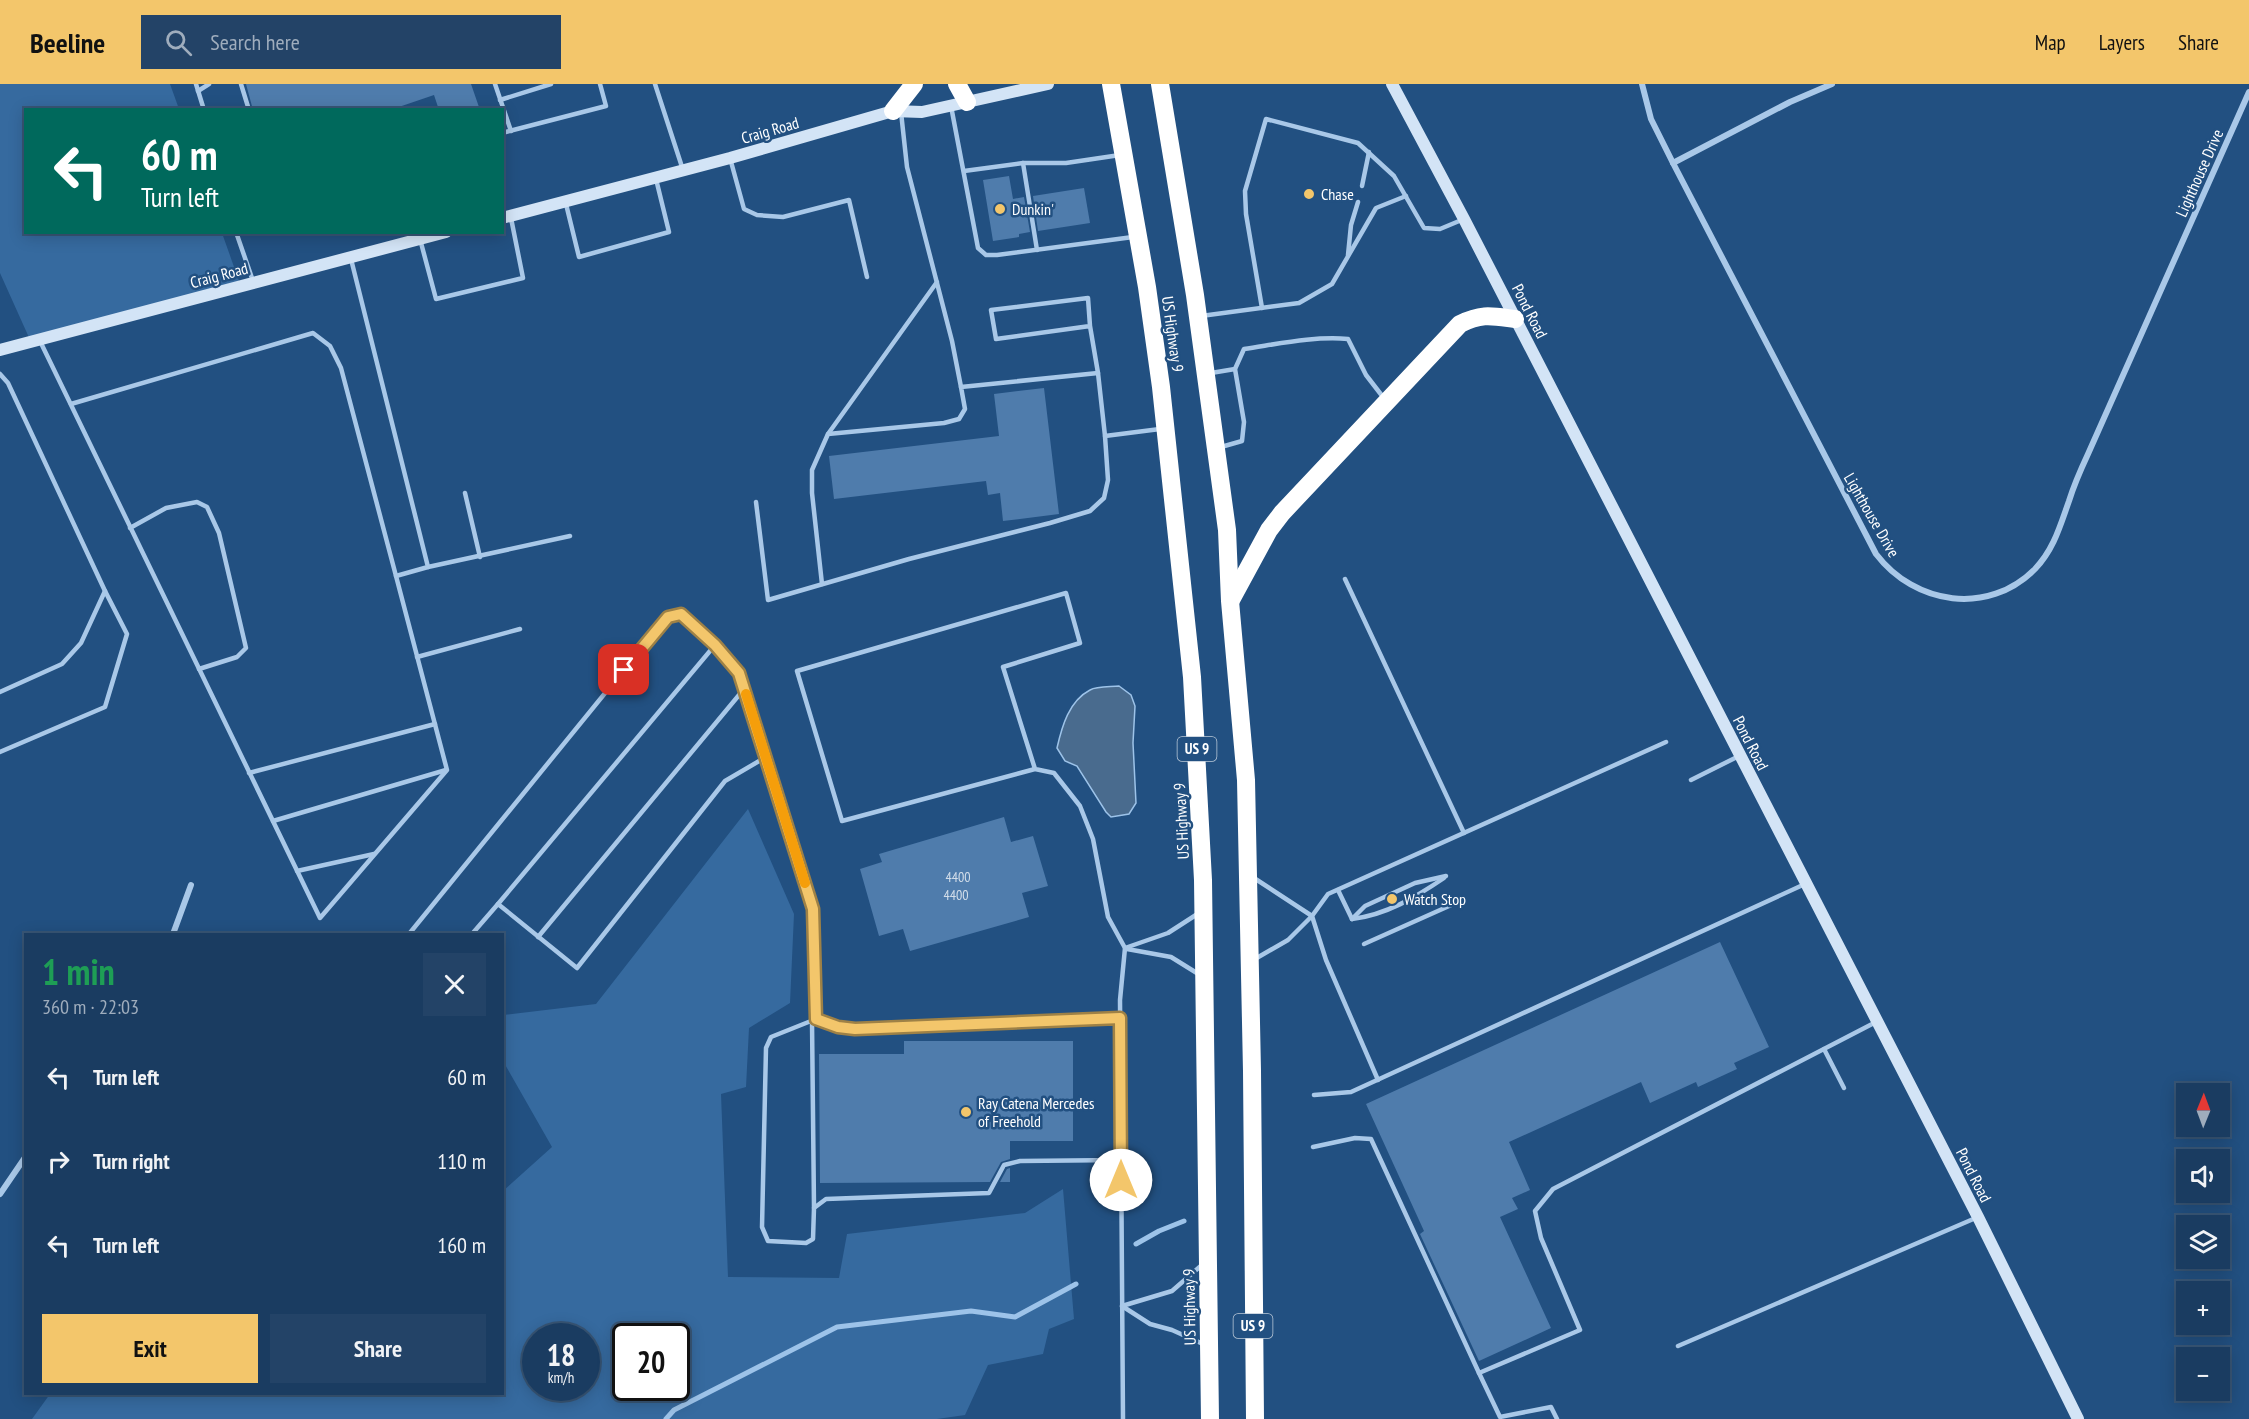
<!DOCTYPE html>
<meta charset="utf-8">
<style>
body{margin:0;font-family:"PT Sans Narrow",sans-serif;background:#234367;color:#f1f3f6;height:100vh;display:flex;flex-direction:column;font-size:22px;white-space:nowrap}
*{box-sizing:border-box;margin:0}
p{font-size:20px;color:#9fadbd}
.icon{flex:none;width:33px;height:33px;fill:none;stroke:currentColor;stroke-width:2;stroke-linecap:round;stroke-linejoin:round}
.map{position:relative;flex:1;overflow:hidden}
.side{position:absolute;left:24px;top:849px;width:480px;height:462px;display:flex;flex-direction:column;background:#1a3c61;border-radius:0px;box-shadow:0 3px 15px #0003,0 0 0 2px #385676}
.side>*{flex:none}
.guide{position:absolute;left:24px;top:24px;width:480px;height:126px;border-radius:0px;box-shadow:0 3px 15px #0003,0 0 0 2px #385676;background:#00695c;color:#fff;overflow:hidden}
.needle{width:39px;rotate:1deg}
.tools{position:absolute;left:2176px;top:999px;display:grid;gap:12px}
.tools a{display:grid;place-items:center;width:54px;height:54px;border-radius:0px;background:#1a3c61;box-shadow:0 3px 15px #0003,0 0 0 2px #385676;font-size:30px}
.speed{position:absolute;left:522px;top:1239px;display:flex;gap:12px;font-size:30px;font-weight:700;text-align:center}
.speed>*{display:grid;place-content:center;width:78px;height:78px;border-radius:50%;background:#1a3c61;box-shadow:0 3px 15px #0003,0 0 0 2px #385676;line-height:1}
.speed small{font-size:15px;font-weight:400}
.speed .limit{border:3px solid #111;border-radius:9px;background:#fff;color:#111}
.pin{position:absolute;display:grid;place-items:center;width:51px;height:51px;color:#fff;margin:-26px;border-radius:12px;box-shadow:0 3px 9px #0006}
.me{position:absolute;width:66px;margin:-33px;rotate:0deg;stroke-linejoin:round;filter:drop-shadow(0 0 4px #0008)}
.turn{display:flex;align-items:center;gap:21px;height:126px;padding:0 18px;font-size:27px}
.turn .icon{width:78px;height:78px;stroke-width:2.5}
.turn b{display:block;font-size:42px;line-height:51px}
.round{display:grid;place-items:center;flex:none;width:63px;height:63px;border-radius:0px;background:#234367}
.overview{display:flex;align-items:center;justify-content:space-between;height:102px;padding:0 18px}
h1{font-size:36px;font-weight:800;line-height:45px;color:#1e9e55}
.button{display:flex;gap:12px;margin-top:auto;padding:12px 18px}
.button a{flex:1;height:69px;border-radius:0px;background:#f3c66b;color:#111;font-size:24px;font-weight:800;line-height:69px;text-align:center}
.button a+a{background:#234367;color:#f1f3f6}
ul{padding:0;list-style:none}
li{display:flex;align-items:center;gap:18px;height:84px;padding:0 18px}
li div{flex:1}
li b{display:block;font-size:22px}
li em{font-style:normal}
header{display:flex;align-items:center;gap:36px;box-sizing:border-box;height:84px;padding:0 30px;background:#f3c66b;color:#111}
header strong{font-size:28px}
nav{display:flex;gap:33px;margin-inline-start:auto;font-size:21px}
.search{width:420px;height:54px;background:#234367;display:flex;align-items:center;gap:15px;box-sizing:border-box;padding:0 21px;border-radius:0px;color:#9fadbd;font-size:22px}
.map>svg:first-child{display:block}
.green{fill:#366a9f;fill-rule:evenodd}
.water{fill:#496b8e;stroke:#9dc3e9;stroke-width:1.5}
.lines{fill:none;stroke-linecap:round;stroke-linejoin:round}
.stream{stroke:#9dc3e9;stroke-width:5}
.building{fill:#4f7cac}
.lane{stroke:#a9c8e8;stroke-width:4.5}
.street{stroke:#a9c8e8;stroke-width:6}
.secondary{stroke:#d3e4f6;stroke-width:12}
.highway{stroke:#fff;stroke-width:18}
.route-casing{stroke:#9e8146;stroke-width:15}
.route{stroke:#f3c66b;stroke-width:10}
.slow{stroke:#f59e0b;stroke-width:10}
.poi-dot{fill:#f3c66b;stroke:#225081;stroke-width:2}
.labels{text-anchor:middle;stroke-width:5;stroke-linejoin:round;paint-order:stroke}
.number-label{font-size:14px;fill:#d3deea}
.shield{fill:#225081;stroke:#bdcad9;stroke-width:1.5}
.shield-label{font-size:15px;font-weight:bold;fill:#fff}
.street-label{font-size:16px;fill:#fff;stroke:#225081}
.poi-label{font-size:16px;fill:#fff;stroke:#225081;text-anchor:start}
</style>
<header>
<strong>Beeline</strong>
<div class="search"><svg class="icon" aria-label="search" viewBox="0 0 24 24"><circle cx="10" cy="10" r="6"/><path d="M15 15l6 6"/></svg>Search here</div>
<nav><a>Map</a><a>Layers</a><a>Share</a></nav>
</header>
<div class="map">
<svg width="2249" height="1335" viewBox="0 0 2249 1335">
<rect width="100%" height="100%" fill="#225081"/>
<g class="green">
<polygon points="0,0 170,0 179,25 26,26 26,148 222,149 239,197 31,258 0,189"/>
<path d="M748 725 794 830 790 919 749 944 746 1003 721 1010 728 1193 839 1194 847 1150 1025 1129 1063 1105 1074 1235 1049 1245 1043 1270 988 1281 965 1331 937 1335H32L50 1310H502L503 1107 552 1063 503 977V931L596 920ZM536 1252H586V1304H536ZM626 1252H676V1304H626Z"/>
</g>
<path class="water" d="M1119 602 1131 611 1135 622 1133 659 1136 719 1129 730 1111 733 1106 728 1077 682 1065 677 1057 664C1062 642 1069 617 1090 606 1097 602 1110 603 1119 602Z"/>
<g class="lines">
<g class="stream">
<polyline points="1136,1160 1159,1147 1184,1137"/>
<polyline points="666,1335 674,1326 837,1243 971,1227 1015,1233 1076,1200"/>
</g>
</g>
<g class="building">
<polygon points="246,0 471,0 480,26 439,26 434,11 390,26 253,26"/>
<polygon points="1009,92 1013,115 1024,113 1030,148 1019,150 1019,153 993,157 983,96"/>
<polygon points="1084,104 1090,139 1038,147 1033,112"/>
<polygon points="1044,304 1059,430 1003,437 1000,409 988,411 986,397 834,415 829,372 999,352 994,310"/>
<polygon points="1004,733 1011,758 1033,752 1048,802 1022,809 1029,833 910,867 903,845 879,852 860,785 882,778 879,770"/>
<polygon points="1720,858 1769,963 1734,979 1737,985 1698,1003 1696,998 1650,1019 1641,998 1509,1058 1530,1106 1512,1114 1518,1125 1500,1133 1551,1244 1479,1277 1420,1150 1424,1147 1366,1020"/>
<polygon points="904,957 1073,957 1073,1057 1010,1057 1010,1075 1001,1078 990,1098 820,1099 819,970 904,970"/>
<polygon points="1010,1084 1010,1098 1000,1098 1007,1085"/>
</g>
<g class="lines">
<g class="lane">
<polyline points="196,0 204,26"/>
<polyline points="241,0 249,26"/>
<polyline points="495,0 511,47"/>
<polyline points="655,0 683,86"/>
<polyline points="198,7 209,0"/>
<polyline points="500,16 551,0"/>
<polyline points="951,22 978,164 986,171 997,171 1133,153"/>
<polyline points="901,28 907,83 952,257 961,303"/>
<polyline points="502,49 606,22 600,0"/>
<polyline points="730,74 744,125 757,131 783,133 849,116 867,193"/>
<polyline points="1023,79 1037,166"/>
<polyline points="964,87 1023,79 1066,79 1120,71"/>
<polyline points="1362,102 1369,68"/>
<polyline points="566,120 579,173 669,148 656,95"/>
<polyline points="236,148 253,197"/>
<polyline points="420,155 436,215 523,194 511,134"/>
<polyline points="1348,171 1351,141 1358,118"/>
<polyline points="1262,224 1246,130 1245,107 1266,35 1358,59 1394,92 1424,144 1440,145 1464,135"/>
<polyline points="1201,232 1299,219 1332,200 1376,124 1406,112"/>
<polyline points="1090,242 996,255 991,226 1088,214 1090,242 1098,289"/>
<polyline points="40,257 320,834 447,686 396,492 428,483 351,175"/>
<polyline points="1211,289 1235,285"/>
<polyline points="0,290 8,299 105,507 127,550 105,623 0,668"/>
<polyline points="71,320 313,249 330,262 341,284 396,492"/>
<polyline points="828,350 937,198"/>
<path d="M1221 363 1242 357 1244 338 1235 285 1244 265C1278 260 1314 252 1348 255L1366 291 1383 313"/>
<polyline points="465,409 480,473"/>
<polyline points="756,418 768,516 909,475 1050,439 1090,427 1104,414 1108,396 1105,352 1160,345"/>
<polyline points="130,444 166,424 197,418 207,423 219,449 246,564 237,573 199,585"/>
<polyline points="428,483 570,452"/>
<polyline points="1345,495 1464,749"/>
<polyline points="822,500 812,409 812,386 828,350 944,339 959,335 965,325 961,303 1098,289 1105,352"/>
<polyline points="417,573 520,545"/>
<polyline points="0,608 62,580 81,559 105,507"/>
<polyline points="1035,685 1003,583 1080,559 1066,509 797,587 842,737 1035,685 1054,689 1080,722 1093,755 1108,833 1125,864 1120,916 1123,1335"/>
<polyline points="249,689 435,640"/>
<polyline points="1691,696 1739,672"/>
<polyline points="273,737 446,686"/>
<polyline points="297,787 374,770"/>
<polyline points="1254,794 1312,832 1288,856 1255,875"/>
<polyline points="1338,806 1352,835"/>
<polyline points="498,820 715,561"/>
<polyline points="1352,835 1365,822 1415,799 1446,792"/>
<path d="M1352 835C1386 831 1416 813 1444 794"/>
<polyline points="409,850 667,533 681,530 715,561 739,589 813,825 816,935 771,953 766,964 762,1143 768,1157 806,1159 813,1155 814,1124 826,1115 989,1109 1004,1081 1020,1077 1121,1076"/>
<polyline points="472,850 498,820 577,884 725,697 766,673"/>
<polyline points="538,853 744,605"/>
<polyline points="1364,860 1458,818"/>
<polyline points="1125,864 1168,849 1199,829"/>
<polyline points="1127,865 1171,873 1200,891"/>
<polyline points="816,935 838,943 855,945 1120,934"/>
<polyline points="812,937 814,1124"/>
<polyline points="1824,965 1844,1004"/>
<polyline points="1378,996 1326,876 1312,832 1328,810 1666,658"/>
<polyline points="1314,1011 1351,1008 1805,800"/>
<polyline points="1313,1063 1355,1054 1371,1055 1479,1289"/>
<polyline points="1203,1260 1172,1246 1150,1240 1122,1222 1172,1207 1203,1180"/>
<polyline points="1678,1262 1978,1133"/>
<polyline points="1557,1335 1551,1323 1500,1333 1479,1289 1580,1246 1541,1154 1535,1127 1553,1105 1876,938"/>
</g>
<g class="street">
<path d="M1642 0 1651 35 1673 79 1876 470C1915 521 1988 532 2035 485 2054 465 2060 442 2069 417 2074 401 2081 385 2088 370 2142 250 2195 129 2249 8"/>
<polyline points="1673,79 1790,18 1832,0"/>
<polyline points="173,850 191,801"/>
<polyline points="0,1110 26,1072"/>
</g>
<g class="secondary">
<polyline points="1392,0 1464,135 1978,1133 2078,1335"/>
<polyline points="502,134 730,74 893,27 922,28 1048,0"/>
<polyline points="0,266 446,148"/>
</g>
<g class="highway">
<polyline points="957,0 967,18"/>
<polyline points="1111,0 1147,203 1161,303 1192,593 1203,796 1210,1335"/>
<polyline points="1160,0 1195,211 1227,446 1230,517 1246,696 1252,987 1255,1335"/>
<polyline points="893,27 914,0"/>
<path d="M1231 516 1269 446 1282 429 1460 240C1482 229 1492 232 1515 235"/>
</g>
</g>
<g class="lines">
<g class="route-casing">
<polyline id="route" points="624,586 668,533 681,530 715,561 739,589 813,825 816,935 838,943 855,945 1120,934 1121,1096"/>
</g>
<use href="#route" class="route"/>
<polyline class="slow" points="746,610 805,799"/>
</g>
<g class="poi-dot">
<circle cx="1309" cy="110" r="6"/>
<circle cx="1000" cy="125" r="6"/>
<circle cx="1392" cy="815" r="6"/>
<circle cx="966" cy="1028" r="6"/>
</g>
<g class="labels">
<g class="number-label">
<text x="958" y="798">4400</text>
<text x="956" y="816">4400</text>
</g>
<g class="shield">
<rect x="1177.5" y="653" width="39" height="24" rx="4.5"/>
<rect x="1233.5" y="1230" width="39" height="24" rx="4.5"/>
</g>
<g class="shield-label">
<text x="1197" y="670">US 9</text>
<text x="1253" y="1247">US 9</text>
</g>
<g class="street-label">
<text transform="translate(770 46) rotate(-16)" y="6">Craig Road</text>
<text transform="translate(2199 89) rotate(-66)" y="6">Lighthouse Drive</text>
<text transform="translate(219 191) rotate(-15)" y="6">Craig Road</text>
<text transform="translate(1530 227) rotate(63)" y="6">Pond Road</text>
<text transform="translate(1173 250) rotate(82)" y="6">US Highway 9</text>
<text transform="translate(1872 431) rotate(60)" y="6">Lighthouse Drive</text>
<text transform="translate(1751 659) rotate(63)" y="6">Pond Road</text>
<text transform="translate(1181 737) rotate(-93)" y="6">US Highway 9</text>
<text transform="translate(1974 1091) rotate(63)" y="6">Pond Road</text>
<text transform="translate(1189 1223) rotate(-91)" y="6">US Highway 9</text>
</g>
<g class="poi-label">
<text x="1321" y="116">Chase</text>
<text x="1012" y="131">Dunkin'</text>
<text x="1404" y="821">Watch Stop</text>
<text x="978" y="1025">Ray Catena Mercedes<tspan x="978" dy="18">of Freehold</tspan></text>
</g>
</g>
</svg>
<div class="tools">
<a><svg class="needle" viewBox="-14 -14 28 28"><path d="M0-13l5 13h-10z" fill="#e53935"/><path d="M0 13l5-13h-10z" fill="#9fadbd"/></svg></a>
<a><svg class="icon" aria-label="sound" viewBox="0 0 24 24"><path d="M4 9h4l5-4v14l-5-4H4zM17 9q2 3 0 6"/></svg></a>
<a><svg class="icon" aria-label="layers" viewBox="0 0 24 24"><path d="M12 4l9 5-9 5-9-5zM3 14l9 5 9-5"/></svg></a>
<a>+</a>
<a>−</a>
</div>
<div class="speed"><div>18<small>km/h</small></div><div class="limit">20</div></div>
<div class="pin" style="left:624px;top:586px;background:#d93025"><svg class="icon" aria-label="arrive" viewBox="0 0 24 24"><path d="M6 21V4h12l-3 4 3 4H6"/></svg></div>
<svg class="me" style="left:1121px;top:1096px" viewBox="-20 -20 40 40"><circle r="19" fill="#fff"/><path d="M0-13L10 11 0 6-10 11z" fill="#f3c66b"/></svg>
<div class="guide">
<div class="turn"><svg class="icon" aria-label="left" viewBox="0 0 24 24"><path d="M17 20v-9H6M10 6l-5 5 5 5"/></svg><div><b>60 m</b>Turn left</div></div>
</div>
<section class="side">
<div class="overview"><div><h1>1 min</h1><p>360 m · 22:03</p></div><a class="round"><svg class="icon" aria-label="close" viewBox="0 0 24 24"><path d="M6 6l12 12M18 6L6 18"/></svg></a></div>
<ul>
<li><svg class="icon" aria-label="left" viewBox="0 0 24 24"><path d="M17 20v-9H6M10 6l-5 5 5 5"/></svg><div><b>Turn left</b></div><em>60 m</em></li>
<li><svg class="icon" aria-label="right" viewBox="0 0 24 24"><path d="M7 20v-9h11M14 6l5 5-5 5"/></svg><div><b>Turn right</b></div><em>110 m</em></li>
<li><svg class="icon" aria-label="left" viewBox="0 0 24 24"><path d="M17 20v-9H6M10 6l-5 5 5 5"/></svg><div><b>Turn left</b></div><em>160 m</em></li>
</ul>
<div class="button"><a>Exit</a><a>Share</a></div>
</section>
</div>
